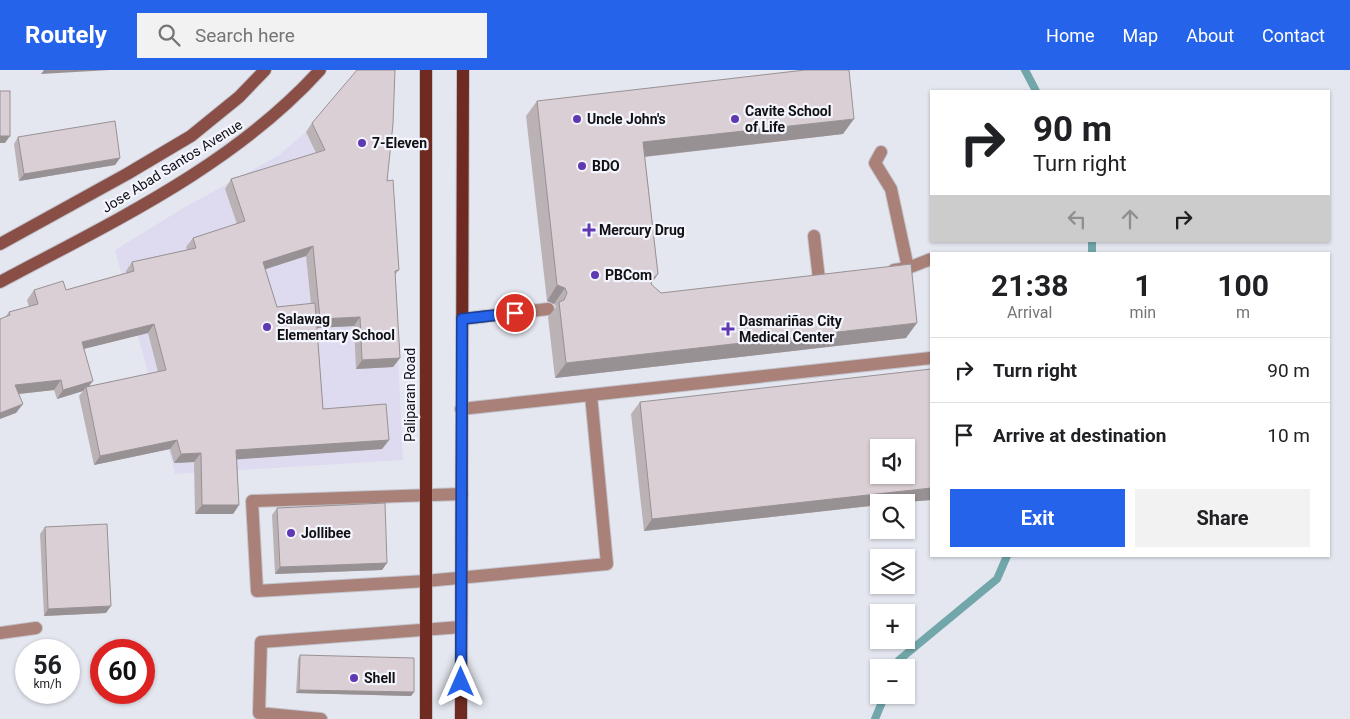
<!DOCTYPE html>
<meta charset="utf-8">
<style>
body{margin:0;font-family:Roboto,sans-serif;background:#f2f2f2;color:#202124;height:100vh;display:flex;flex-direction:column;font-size:19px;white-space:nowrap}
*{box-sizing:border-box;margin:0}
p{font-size:16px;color:#757577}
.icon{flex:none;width:28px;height:28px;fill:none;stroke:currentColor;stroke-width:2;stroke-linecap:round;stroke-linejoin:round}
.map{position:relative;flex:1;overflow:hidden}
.sheet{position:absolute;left:930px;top:182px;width:400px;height:305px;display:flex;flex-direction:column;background:#fff;border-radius:0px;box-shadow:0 1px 4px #0004}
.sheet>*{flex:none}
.banner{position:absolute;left:930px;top:20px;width:400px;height:152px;border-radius:0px;box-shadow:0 1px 4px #0004;background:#fff;color:#202124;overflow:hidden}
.tools{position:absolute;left:870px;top:369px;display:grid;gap:10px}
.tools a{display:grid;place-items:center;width:45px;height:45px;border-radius:0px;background:#fff;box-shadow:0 1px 4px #0004;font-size:25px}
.speed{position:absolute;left:15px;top:569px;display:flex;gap:10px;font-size:25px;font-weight:700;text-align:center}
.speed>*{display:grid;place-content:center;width:65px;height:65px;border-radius:50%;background:#fff;box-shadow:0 1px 4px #0004;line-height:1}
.speed small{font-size:12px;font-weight:400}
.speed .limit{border:8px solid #d22;background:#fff;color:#111}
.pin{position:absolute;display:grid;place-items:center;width:42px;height:42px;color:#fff;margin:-21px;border:2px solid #fff;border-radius:50%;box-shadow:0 1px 5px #0007}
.me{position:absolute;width:55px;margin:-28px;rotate:0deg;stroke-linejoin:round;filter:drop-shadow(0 0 4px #0008)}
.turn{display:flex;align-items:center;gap:18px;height:105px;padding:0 20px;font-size:22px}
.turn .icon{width:65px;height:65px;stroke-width:2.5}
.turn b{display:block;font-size:35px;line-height:42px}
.lanes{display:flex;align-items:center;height:48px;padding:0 20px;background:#0003;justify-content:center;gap:25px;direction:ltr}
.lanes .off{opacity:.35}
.eta{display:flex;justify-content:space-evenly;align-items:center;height:85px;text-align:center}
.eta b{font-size:30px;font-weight:700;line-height:35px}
.primary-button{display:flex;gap:10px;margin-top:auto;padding:10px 20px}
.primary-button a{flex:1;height:58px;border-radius:0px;background:#2563eb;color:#fff;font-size:20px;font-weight:700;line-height:58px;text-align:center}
.primary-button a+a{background:#f2f2f2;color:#202124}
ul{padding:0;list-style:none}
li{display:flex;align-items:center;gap:15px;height:65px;padding:0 20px;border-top:1px solid #e0e0e0}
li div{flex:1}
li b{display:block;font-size:19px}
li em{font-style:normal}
header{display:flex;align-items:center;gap:30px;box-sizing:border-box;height:70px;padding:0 25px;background:#2563eb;color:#fff}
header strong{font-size:24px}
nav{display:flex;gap:28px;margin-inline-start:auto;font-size:18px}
.search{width:350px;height:45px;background:#f2f2f2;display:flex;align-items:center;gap:12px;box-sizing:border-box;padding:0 18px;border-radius:0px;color:#757577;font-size:19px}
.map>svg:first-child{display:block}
.education{fill:#dedaf0}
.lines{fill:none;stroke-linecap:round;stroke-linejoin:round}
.stream{stroke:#71a7aa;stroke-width:8}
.lane-casing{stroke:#c3c5cd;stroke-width:14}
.secondary-casing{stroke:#c3c5cd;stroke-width:14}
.primary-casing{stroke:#c3c5cd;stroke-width:14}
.lane{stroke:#aa8179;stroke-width:12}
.secondary{stroke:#894f46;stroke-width:12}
.primary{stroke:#6f2b21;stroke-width:12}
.wall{fill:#bbb2b6;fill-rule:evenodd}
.shaded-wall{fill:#989194}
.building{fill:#d9cfd4;stroke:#989194;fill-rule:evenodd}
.route-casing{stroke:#184099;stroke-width:12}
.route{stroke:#2563eb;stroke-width:9}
.poi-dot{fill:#5f39b1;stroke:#f3f4fd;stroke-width:2}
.labels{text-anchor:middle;stroke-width:4.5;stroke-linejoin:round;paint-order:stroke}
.poi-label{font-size:14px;font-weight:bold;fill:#111114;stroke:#f3f4fd;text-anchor:start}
.street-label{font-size:14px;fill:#111114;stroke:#f3f4fd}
</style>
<header>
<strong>Routely</strong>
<div class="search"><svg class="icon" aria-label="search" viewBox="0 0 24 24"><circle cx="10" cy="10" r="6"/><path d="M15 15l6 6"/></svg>Search here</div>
<nav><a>Home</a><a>Map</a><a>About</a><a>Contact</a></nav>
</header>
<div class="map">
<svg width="1350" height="649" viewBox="0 0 1350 649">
<rect width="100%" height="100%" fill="#e5e7f0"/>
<polygon class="education" points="306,62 323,99 389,105 403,390 175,404 115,180 180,140 279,85"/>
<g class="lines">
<g class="stream">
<polyline points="1025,0 1036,21"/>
<polyline points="1092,171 1092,184"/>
<polyline points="896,598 899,590 997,509 1007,486"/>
<polyline points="875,649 885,625"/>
</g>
<g class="lane-casing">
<g id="lane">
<polyline points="881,82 875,93 891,119 908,198"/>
<polyline points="814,166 819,209"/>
<polyline points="894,200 908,198 931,189"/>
<polyline points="462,249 548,239"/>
<polyline points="461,339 931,288"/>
<polyline points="462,424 252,431 257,521 426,511 607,494 591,325"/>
<polyline points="0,563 36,558"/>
<polyline points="321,649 259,643 261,572 461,557"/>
</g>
</g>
<g class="secondary-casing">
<g id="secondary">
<polyline points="0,174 127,104 191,66 239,27 265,0"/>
<path d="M0 212C112 152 233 96 320 0"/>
</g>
</g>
<g class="primary-casing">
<g id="primary">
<polyline points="426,0 426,649"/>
<polyline points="461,649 463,0"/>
</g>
</g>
<use href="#lane" class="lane"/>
<use href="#secondary" class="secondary"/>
<use href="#primary" class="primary"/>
</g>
<g class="wall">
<polygon points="537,31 843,64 645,87 658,204 651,214 661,223 906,268 555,308 548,247 556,237 554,234 547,231 526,46"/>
<path d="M312 53 387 111 399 200 395 205 400 288 393 297 356 299 354 256 317 258 323 339 389 370 382 379 237 389 239 435 233 444H195L194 392 174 393 170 379 94 395 79 326 83 321 57 329 54 320 19 324 16 343 6 246 9 242 29 237 27 230 34 220H66L126 203V201L132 192 187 180 186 177 193 168 237 154 225 119 231 109 316 83 306 62ZM306 186 311 234 277 237 265 199ZM148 263 158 302 90 316 84 279Z"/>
<polygon points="18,67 120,88 115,95 19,111 14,74"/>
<polygon points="640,332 931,430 906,432 879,432 879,435 644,461 631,344"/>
<polygon points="277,438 387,493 382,500 275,504 272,445"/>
<polygon points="45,457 106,543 44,546 40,464"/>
<polygon points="300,585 414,622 411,626 296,623 298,589"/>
</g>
<g class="shaded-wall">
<polygon points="44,0 110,0 41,4"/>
<polygon points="854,49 843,64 632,88 643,72"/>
<polygon points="0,66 10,66 5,73 0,73"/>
<polygon points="120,88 115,95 19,111 24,104"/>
<polygon points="313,176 306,186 257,202 263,192"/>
<polygon points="658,204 647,220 652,209"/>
<polygon points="557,215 565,218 554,234 547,231"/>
<polygon points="360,247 354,256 314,258 320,249"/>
<polygon points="917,253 906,268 555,308 566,293"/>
<polygon points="154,254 148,263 75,281 82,272"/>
<polygon points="400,288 393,297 356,299 362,290"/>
<polygon points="61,310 54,320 9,325 15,315"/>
<polygon points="93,311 86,320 86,317 83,321 57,329 63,320"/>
<polygon points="23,334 16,343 0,349 0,343"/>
<polygon points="177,370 170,379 94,395 100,386"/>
<polygon points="389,370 382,379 230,390 236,380"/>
<polygon points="201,383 194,392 174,393 181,384"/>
<polygon points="931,418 931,430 906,432 879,432 879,435 644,461 652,449"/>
<polygon points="202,435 239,435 233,444 195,444"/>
<polygon points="387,493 382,500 275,504 280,497"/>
<polygon points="111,536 106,543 44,546 48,539"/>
<polygon points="299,620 414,622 411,626 296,623"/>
</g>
<g class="building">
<polygon points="357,0 395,0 393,54 387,111 393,110 399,200 395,201 400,288 362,290 360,247 320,249 313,176 263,192 277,237 315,233 323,339 386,334 389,370 236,380 239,435 202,435 201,383 181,384 177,370 100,386 86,317 166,300 154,254 82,272 93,311 63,320 61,310 15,315 23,334 0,343 0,249 10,245 9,242 38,234 34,220 63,211 66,220 134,201 132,192 196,178 193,168 245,151 231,109 325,80 312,53"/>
<polygon points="805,0 849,0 854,49 643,72 658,204 652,209 651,214 661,223 911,194 917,253 566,293 559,232 564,230 567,223 565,218 557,215 537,31"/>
<rect x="0" y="21" width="10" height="45"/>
<polygon points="115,51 120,88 24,104 18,67"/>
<path d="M931 299V418L652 449 640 332ZM879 378H906V405H879Z"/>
<polygon points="385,433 387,493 280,497 277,438"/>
<polygon points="107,454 111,536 48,539 45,457"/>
<polygon points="300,585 414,588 414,622 299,620"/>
</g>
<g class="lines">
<g class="route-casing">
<polyline id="route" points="461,612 462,249 515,243"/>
</g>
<use href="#route" class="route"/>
</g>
<g class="poi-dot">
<circle cx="577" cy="49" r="5"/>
<circle cx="735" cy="49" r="5"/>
<circle cx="362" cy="73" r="5"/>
<circle cx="582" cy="96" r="5"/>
<path d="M586.5 152.5h5v5h5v5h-5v5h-5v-5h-5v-5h5z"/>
<circle cx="595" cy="205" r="5"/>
<circle cx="267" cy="257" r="5"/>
<path d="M725.5 251.5h5v5h5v5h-5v5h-5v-5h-5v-5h5z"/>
<circle cx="291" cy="463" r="5"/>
<circle cx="354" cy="608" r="5"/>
</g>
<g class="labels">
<g class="poi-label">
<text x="745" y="46">Cavite School<tspan x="745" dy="16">of Life</tspan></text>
<text x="587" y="54">Uncle John's</text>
<text x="372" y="78">7-Eleven</text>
<text x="592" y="101">BDO</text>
<text x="599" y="165">Mercury Drug</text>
<text x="605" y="210">PBCom</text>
<text x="277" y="254">Salawag<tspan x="277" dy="16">Elementary School</tspan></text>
<text x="739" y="256">Dasmariñas City<tspan x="739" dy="16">Medical Center</tspan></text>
<text x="301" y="468">Jollibee</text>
<text x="364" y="613">Shell</text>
</g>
<g class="street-label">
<text transform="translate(172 96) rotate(-32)" y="5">Jose Abad Santos Avenue</text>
<text transform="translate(410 325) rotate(-90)" y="5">Paliparan Road</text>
</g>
</g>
</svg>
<div class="tools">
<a><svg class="icon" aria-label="sound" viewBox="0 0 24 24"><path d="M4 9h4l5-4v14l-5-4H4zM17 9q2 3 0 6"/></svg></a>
<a><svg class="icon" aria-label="search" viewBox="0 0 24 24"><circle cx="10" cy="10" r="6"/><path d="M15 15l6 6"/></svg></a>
<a><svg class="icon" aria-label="layers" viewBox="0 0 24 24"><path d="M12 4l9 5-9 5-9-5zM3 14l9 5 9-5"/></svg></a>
<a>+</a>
<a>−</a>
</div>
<div class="speed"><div>56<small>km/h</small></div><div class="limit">60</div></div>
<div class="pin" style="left:515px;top:243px;background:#d93025"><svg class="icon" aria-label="arrive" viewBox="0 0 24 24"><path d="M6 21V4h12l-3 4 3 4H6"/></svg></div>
<svg class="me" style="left:461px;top:612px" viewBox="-20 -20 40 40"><path d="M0-17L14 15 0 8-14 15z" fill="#2563eb" stroke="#fff" stroke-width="4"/></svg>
<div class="banner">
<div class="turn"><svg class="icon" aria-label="right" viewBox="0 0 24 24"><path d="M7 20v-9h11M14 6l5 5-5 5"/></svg><div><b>90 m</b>Turn right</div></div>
<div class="lanes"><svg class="icon off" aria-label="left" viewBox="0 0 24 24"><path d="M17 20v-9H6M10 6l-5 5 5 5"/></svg><svg class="icon off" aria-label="ahead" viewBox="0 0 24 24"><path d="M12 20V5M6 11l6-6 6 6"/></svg><svg class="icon" aria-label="right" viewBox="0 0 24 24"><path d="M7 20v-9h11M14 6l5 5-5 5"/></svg></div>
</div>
<section class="sheet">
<div class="eta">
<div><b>21:38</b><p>Arrival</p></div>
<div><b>1</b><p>min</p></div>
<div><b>100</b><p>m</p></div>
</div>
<ul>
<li><svg class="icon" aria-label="right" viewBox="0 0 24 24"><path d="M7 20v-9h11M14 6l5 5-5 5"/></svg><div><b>Turn right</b></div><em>90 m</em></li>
<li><svg class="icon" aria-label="arrive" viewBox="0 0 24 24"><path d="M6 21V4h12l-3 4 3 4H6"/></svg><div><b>Arrive at destination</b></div><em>10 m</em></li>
</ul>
<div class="primary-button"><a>Exit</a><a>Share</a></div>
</section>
</div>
